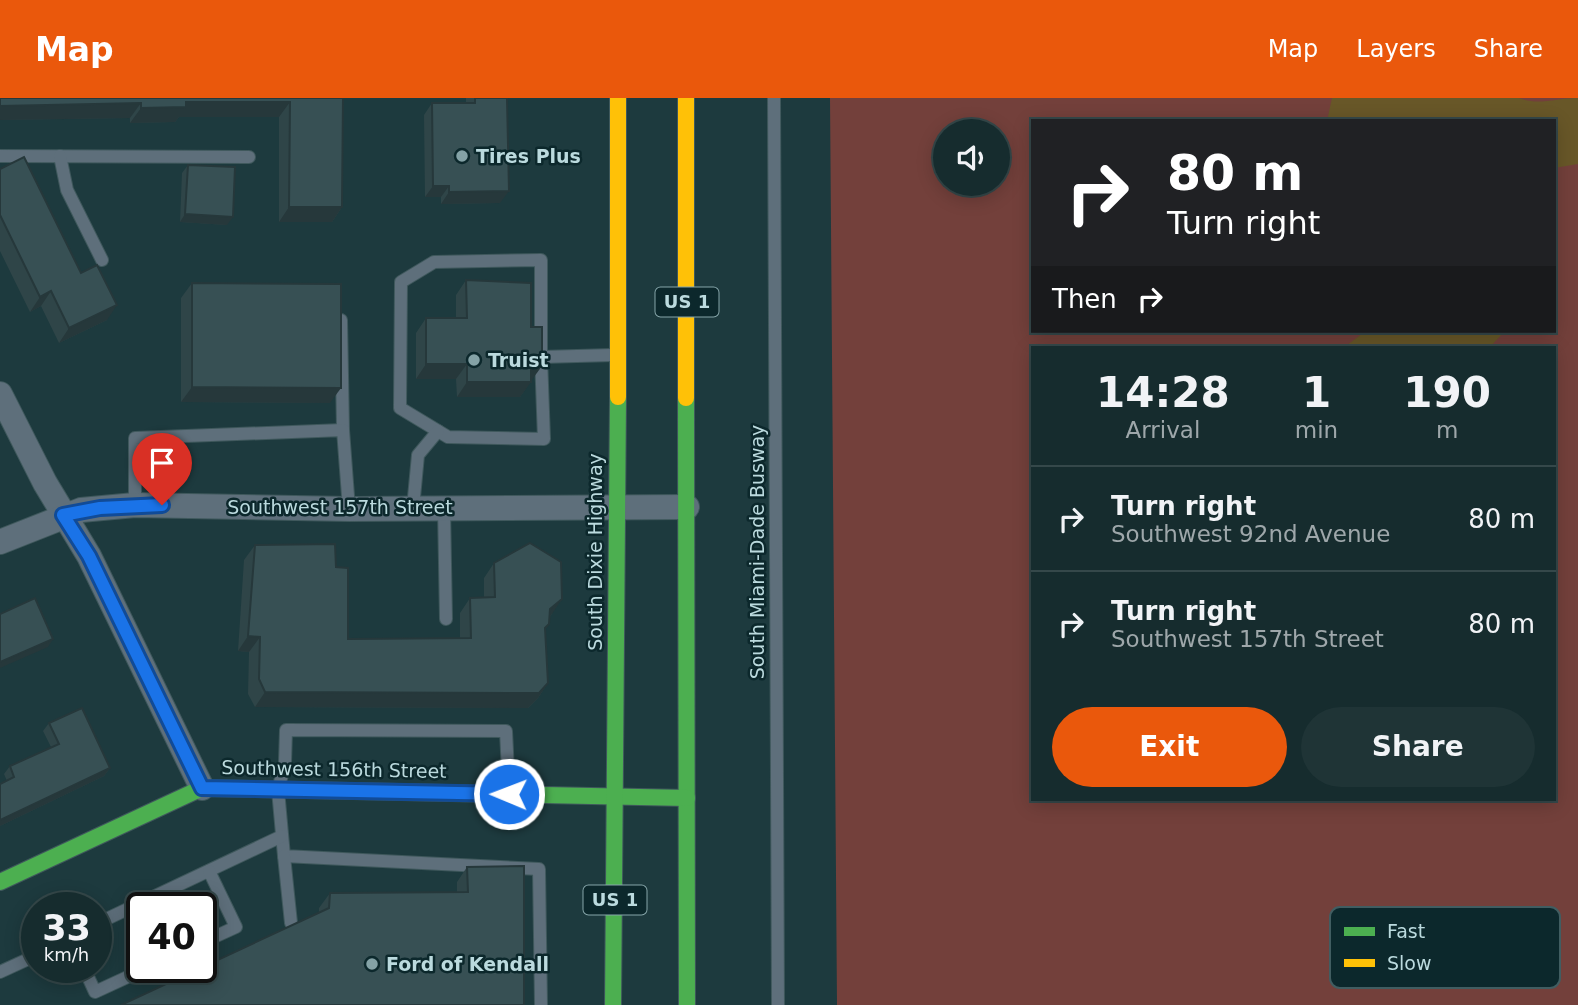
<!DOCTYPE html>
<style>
body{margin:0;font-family:"DejaVu Sans",sans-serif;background:#1f3436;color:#f1f3f6;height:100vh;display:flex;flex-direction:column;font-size:26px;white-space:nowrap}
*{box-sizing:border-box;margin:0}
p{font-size:23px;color:#9ea7aa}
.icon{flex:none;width:38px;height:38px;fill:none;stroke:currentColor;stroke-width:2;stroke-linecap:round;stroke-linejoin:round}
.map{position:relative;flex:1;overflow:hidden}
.details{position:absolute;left:1031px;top:248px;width:525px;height:455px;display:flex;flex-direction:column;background:#162c2e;border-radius:0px;box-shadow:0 4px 18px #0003,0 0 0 2px #35484a}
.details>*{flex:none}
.hud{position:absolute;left:1031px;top:21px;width:525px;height:214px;border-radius:0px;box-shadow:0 4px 18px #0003,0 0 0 2px #35484a;background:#202124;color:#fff;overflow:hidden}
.buttons{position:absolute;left:933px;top:21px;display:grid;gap:14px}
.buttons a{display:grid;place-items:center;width:77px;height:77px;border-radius:50%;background:#162c2e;box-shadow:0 4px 18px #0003,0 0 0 2px #35484a;font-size:35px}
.speed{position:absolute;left:21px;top:794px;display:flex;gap:14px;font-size:35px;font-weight:700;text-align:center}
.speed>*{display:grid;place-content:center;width:91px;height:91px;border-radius:50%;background:#162c2e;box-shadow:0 4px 18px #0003,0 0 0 2px #35484a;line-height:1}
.speed small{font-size:18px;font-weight:400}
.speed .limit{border:4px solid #111;border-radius:10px;background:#fff;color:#111}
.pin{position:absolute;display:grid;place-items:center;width:60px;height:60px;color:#fff;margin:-72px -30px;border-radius:50% 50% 50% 0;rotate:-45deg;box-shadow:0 0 7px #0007}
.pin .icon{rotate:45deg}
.me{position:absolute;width:77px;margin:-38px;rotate:271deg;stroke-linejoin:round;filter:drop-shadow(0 0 5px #0008)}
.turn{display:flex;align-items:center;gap:24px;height:147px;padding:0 21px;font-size:32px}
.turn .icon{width:91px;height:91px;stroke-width:2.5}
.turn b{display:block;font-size:49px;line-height:60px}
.then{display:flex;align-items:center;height:66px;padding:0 21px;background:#0003;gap:14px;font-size:26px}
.eta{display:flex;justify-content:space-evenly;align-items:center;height:119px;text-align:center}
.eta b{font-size:42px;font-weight:700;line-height:49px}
.action{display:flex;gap:14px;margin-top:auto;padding:14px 21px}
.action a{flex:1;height:80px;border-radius:42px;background:#ea580c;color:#fff;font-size:28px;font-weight:700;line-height:80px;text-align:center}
.action a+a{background:#1f3436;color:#f1f3f6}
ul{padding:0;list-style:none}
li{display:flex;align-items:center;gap:21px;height:105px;padding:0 21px;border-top:2px solid #35484a}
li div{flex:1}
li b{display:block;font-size:26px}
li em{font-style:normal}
header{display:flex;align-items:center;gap:42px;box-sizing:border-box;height:98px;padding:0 35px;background:#ea580c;color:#fff}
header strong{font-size:33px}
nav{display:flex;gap:38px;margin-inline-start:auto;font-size:24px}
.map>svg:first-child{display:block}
.green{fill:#73403b;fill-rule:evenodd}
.water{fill:#685728}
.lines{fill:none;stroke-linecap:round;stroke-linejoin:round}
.lane-casing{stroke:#3f585c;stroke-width:14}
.street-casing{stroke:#3f585c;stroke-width:26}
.fast-casing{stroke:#3f585c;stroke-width:18}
.slow-casing{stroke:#3f585c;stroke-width:18}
.lane{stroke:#5e6f7b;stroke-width:12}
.street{stroke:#5e6f7b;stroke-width:24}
.fast{stroke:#4caf50;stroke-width:16}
.slow{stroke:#ffc107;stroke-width:16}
.wall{fill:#2f4548}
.shaded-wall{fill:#26383b}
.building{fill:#375054;stroke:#26383b;stroke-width:2}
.route-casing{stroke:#114b97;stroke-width:18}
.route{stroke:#1a73e8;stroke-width:12}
.poi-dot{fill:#84a2a6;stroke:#0c282c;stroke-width:2.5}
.labels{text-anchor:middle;stroke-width:5;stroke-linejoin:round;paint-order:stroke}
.shield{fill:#0c282c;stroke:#86a5a9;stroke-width:2}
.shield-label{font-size:18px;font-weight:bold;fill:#bbdade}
.poi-label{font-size:19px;font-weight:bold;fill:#bbdade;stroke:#0c282c;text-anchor:start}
.street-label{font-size:19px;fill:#bbdade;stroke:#0c282c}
.key{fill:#0c282c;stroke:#415d61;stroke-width:2}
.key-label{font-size:19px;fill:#bbdade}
</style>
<header>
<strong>Map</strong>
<nav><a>Map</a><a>Layers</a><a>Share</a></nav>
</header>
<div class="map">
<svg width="1578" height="907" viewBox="0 0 1578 907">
<rect width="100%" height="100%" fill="#1d3a3e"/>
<path class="green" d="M830 0H1578V907H837ZM1032 23H1554V233H1032ZM945 33H998V86H945ZM1032 250H1554V702H1032Z"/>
<g class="water">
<path d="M1332 0H1519C1537 8 1557 0 1578 0V66L1554 70V23H1327Z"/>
<polygon points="1366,233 1505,233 1489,250 1343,250"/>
</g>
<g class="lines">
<g class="lane-casing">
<g id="lane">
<polyline points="774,0 778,907"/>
<polyline points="0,58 249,59"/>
<polyline points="60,58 67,92 102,162"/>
<polyline points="341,222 343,332"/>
<polyline points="541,259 544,341 448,339 400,310 401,184 434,164 541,162 541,259 613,257"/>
<polyline points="135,407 135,340 343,332 349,411"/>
<polyline points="413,410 418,357 438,333"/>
<polyline points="444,410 446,521"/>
<polyline points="509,695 506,633 286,632 285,665 278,692 284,758 539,771 541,907"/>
<polyline points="284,758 291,825"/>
<polyline points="96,826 282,738"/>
<polyline points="201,845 236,829 209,773"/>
<polyline points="84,870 95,894 147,870"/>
<polyline points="0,874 37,857"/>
</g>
</g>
<g class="street-casing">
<g id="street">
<polyline points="0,296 45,385 89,458 202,690"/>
<polyline points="0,444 81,412 135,407 349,411 687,409"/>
</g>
</g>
<g class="fast-casing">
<g id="fast">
<polyline points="686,300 687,907"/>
<polyline points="0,784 202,690 687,700"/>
<polyline points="613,907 618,299"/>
</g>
</g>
<g class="slow-casing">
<g id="slow">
<polyline points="686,0 686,300"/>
<polyline points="618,299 618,0"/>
</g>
</g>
<use href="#lane" class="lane"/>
<use href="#street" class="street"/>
<use href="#fast" class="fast"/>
<use href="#slow" class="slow"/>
</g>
<g class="wall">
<polygon points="0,0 343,0 342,109 332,124 279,124 279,19 179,19 175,24 130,25 130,20 0,22"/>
<polygon points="466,0 507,0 500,105 441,106 441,99 425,99 424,17 432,5 466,5"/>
<polygon points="188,67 227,127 180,124 182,75"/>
<polygon points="0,71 81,175 107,222 59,245 41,208 30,214 0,153"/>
<polygon points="466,182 531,283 520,299 457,299 456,281 416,281 416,235 426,220 456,220 456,197"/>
<polygon points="192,185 330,305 181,304 181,200"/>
<polygon points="255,447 336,469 348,541 460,540 460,515 470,500 484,499 484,480 494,465 552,516 550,518 549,526 545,532 548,585 538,600 528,610 255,609 248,596 249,554 238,553 244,462"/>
<polygon points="49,625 110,670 104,678 0,728 0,686 7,683 4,676 10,668 51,649 43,633"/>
<polygon points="467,769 524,907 319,815 319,810 330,795 457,794 457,784"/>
</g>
<g class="shaded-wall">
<polygon points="186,4 290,4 279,19 179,19 175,24 130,25 141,10"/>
<polygon points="141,5 130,20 0,22 0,8"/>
<polygon points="433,88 449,88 441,99 425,99"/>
<polygon points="509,93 500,105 441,106 449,94"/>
<polygon points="289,109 342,109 332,124 279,124"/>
<polygon points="185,116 233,119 227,127 180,124"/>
<polygon points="51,193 41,208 30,214 40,199"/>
<polygon points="117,207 107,222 59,245 69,230"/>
<polygon points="426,266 467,266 456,281 416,281"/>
<polygon points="531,268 542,268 531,283 520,283"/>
<polygon points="467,284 531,284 520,299 457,299"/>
<polygon points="192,289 341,290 330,305 181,304"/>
<polygon points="562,501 552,516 540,526 550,511"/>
<polygon points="248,538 260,539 249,554 238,553"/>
<polygon points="53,541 48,549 0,570 0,564"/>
<polygon points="548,585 538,600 528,610 255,609 265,594"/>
<polygon points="110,670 104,678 0,728 0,722"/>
</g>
<g class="building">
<polygon points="0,0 343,0 342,109 289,109 290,4 186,4 186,9 141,10 141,5 0,8"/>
<polygon points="475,0 507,0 509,93 449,94 449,88 433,88 432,5 475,5"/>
<polygon points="24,59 81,175 97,167 117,207 69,230 51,193 40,199 0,117 0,71"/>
<polygon points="188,67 235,69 233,119 185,116"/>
<polygon points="466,182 531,185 531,229 542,229 542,268 531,268 531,284 467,284 467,266 426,266 426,220 467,220"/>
<polygon points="192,185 341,186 341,290 192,289"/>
<polygon points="530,445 561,464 562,501 550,511 549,526 545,530 548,585 539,595 265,594 259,581 260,539 248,538 255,447 335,446 336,469 348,470 348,541 471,540 470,500 495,499 494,465"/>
<polygon points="35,500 53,541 0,564 0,516"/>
<polygon points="82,610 110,670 0,722 0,686 14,679 10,668 59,646 49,625"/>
<polygon points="524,768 524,907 121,907 329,810 330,795 468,794 467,769"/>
</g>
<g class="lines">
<g class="route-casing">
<polyline id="route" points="162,407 100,410 63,417 89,458 202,690 509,696"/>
</g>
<use href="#route" class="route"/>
</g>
<g class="poi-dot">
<circle cx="462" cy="58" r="7"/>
<circle cx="474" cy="262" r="7"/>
<circle cx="372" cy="866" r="7"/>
</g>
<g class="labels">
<g class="shield">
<rect x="655.5" y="189.5" width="63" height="29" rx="5"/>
<rect x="583.5" y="787.5" width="63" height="29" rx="5"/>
</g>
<g class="shield-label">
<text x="687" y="210">US 1</text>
<text x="615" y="808">US 1</text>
</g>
<g class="poi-label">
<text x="476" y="65">Tires Plus</text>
<text x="488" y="269">Truist</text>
<text x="386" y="873">Ford of Kendall</text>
</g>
<g class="street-label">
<text x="340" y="416">Southwest 157th Street</text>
<text transform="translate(595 454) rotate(-90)" y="7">South Dixie Highway</text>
<text transform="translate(757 454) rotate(-90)" y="7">South Miami-Dade Busway</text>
<text transform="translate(334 671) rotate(1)" y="7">Southwest 156th Street</text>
</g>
</g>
<rect x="1330" y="809" width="230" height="81" rx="10" class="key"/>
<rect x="1344" y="829" width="31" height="9" fill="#4caf50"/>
<rect x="1344" y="861" width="31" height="8" fill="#ffc107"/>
<g class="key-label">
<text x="1387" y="840">Fast</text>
<text x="1387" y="872">Slow</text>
</g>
</svg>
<div class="buttons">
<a><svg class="icon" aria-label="sound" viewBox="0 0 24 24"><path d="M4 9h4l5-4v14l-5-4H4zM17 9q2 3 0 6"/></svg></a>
</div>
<div class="speed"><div>33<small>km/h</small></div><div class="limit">40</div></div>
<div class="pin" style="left:162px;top:407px;background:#d93025"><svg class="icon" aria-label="arrive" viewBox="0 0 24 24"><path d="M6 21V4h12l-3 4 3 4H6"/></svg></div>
<svg class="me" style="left:509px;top:696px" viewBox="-20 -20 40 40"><circle r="17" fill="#1a73e8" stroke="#fff" stroke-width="3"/><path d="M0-11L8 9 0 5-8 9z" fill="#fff"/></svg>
<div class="hud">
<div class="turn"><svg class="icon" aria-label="right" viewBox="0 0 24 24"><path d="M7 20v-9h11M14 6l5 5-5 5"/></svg><div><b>80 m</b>Turn right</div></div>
<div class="then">Then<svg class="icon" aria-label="right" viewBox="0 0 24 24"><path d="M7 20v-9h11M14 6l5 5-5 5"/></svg></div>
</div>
<section class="details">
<div class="eta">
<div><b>14:28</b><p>Arrival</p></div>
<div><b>1</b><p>min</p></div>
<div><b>190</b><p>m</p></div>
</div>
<ul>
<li><svg class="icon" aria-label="right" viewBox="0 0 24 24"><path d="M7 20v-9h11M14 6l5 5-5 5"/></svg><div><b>Turn right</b><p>Southwest 92nd Avenue</p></div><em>80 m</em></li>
<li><svg class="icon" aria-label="right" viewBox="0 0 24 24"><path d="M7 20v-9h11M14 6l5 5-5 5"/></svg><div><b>Turn right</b><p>Southwest 157th Street</p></div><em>80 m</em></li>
</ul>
<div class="action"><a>Exit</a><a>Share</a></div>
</section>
</div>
